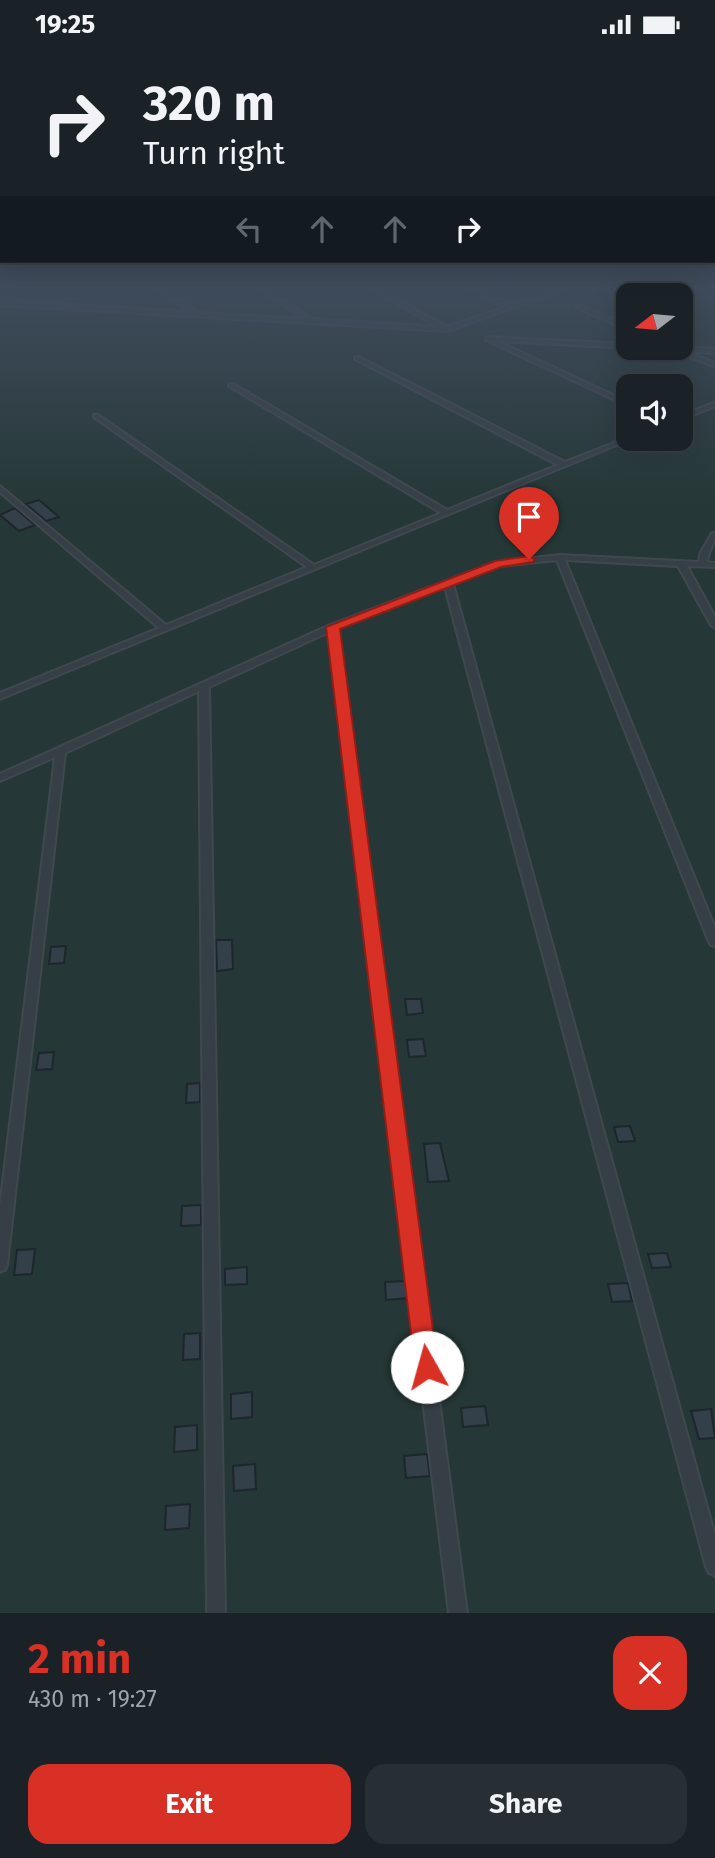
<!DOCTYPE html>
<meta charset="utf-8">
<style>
body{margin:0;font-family:"Fira Sans",sans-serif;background:#272f34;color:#f1f3f6;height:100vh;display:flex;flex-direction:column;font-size:26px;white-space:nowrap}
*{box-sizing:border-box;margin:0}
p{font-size:23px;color:#9fa4a8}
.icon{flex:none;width:38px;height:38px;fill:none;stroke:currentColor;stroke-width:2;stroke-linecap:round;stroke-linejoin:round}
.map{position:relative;height:1564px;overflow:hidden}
.panel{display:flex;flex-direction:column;background:#1a2228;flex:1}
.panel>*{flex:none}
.banner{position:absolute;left:0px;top:0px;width:716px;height:214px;box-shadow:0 7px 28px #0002,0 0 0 2px #383f45;background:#1a2228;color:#f1f3f6;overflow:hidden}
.needle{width:46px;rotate:254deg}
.fabs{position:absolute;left:616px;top:234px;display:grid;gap:14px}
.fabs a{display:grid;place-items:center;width:77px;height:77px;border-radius:14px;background:#1a2228;box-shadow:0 7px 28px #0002,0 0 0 2px #383f45;font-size:35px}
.pin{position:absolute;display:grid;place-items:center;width:60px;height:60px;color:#fff;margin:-72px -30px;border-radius:50% 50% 50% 0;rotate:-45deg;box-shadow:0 0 7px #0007}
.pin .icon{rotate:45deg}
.me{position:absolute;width:77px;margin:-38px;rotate:353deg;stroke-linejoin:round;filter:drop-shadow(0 0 5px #0008)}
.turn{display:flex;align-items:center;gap:24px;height:147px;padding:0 28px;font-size:32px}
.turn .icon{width:91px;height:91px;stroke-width:2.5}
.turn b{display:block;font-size:49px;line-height:60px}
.lanes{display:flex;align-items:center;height:66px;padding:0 28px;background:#0003;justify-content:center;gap:35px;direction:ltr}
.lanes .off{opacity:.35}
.round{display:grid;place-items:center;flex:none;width:74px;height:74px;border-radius:21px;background:#272f34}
.headline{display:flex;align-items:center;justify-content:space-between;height:119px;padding:0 28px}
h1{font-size:42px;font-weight:700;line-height:52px;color:#d93025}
.cta{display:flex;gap:14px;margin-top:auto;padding:14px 28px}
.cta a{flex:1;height:80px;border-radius:21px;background:#d93025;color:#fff;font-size:28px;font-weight:700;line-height:80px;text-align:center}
.cta a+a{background:#272f34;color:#f1f3f6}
.status{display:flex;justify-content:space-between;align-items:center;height:49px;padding:0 35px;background:#1a2228;direction:ltr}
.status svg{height:19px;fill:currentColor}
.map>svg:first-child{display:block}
.green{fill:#253736;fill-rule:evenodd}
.building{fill:#333f49;stroke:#1e262d;stroke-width:2}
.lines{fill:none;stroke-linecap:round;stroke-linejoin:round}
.lane-casing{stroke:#40484f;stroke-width:4}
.lane{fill:#363f46;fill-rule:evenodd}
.route{fill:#d93025;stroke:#8d1f18;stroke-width:2}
</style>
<div class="status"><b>19:25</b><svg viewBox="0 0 49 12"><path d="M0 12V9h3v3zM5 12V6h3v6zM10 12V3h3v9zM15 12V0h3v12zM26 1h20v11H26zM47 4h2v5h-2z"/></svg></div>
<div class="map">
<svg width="715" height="1564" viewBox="0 0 715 1564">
<rect width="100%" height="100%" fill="#232d35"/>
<path class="green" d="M0 238H715V1564H0ZM628 247H681V299H628ZM628 338H681V390H628Z"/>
<g class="building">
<polygon points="39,451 59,468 46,472 26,455"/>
<polygon points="15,459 35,476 19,482 0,466"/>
<polygon points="216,891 232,891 233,920 217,922"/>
<polygon points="66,897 64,914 49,915 51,898"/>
<polygon points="405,950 421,950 423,964 407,966"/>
<polygon points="423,990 426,1007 409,1008 407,991"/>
<polygon points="54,1003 52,1020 36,1021 39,1004"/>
<polygon points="200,1034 200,1053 186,1054 187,1035"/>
<polygon points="630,1077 635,1092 618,1093 614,1078"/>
<polygon points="440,1094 449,1132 428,1133 424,1095"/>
<polygon points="201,1156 201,1176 181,1177 182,1157"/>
<polygon points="35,1200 32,1225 14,1226 17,1201"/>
<polygon points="667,1204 671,1218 652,1219 648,1205"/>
<polygon points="247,1218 247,1235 225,1236 225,1220"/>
<polygon points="406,1232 408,1249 386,1251 385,1233"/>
<polygon points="628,1234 632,1252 612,1253 608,1235"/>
<polygon points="200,1284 200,1310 183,1311 184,1285"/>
<polygon points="252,1343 252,1368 231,1370 231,1345"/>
<polygon points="485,1357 488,1376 463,1378 461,1359"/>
<polygon points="711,1360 715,1389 699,1390 691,1362"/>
<polygon points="197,1376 197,1401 174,1403 175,1378"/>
<polygon points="427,1405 430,1427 406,1429 404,1407"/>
<polygon points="255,1415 256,1440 234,1442 233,1417"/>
<polygon points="190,1455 189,1479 165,1481 166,1457"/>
</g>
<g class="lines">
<g class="lane-casing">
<g id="lane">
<polygon points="158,238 162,238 198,264 305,270 255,238 261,238 312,270 438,278 368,238 375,238 447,278 506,258 468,238 475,238 511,256 563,238 571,238 447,282 0,256 0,252 190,263 158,240"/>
<polygon points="679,238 687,238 715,248 715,252"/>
<polygon points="579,256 628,277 628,281 577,259 577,257"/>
<polygon points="488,288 628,295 628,299 497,292 628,353 628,357 486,291 486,289"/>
<polygon points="681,298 715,300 715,304 664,301 661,299"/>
<polygon points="685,302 715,314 715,318 683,305 682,304"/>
<polygon points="355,308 359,308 565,413 626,389 631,390 0,650 0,644 159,579 0,443 0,437 166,576 307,518 94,368 94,366 98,366 314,516 441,464 229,337 229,335 233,335 447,461 558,416 355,310"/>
<polygon points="715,353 715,357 681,371 681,367"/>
<path d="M712 484H715C715 496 708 501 707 513L715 514V518L687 517 715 568V579L711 576 678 517 565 511 715 879V897L711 896 709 893 557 511 500 517 453 535 715 1487V1527L709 1524 706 1518 445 538 338 579 467 1564H449L329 583 209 638 225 1564H207L199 642 65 704 7 1216 5 1221 0 1223V1157L55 708 0 732V725L330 576 496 513 560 506 699 513 700 505Z"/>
</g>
</g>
<use href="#lane" class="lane"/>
</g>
<linearGradient id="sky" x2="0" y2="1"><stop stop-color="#13191d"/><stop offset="0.52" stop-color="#3f4c5c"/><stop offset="1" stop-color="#3f4c5c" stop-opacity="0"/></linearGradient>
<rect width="715" height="457" fill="url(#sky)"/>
<polygon class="route" points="529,507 535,510 533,513 501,518 340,580 438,1318 435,1326 427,1329 419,1326 415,1318 326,578 495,512"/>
</svg>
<div class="fabs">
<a><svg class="needle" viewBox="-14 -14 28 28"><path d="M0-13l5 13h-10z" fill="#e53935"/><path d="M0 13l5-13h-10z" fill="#9fa4a8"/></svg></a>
<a><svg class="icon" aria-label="sound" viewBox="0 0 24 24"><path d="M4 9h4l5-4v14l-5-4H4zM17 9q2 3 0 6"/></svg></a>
</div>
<div class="pin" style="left:529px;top:510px;background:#d93025"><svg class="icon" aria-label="arrive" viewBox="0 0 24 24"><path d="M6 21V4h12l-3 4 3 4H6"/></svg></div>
<svg class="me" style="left:427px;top:1318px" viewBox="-20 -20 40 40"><circle r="19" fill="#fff"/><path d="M0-13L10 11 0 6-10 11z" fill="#d93025"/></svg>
<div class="banner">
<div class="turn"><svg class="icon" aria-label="right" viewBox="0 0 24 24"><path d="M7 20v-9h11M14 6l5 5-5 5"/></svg><div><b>320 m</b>Turn right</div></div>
<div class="lanes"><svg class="icon off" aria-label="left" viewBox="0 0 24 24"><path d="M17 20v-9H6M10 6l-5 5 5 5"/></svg><svg class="icon off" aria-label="ahead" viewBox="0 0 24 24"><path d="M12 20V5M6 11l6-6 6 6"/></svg><svg class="icon off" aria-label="ahead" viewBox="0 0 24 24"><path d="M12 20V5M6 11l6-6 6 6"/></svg><svg class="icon" aria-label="right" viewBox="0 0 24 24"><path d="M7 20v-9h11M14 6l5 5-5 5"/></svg></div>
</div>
</div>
<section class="panel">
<div class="headline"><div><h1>2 min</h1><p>430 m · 19:27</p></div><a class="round" style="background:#d93025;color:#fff"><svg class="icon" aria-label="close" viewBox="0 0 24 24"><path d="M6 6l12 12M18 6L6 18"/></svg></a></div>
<div class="cta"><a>Exit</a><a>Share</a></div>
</section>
